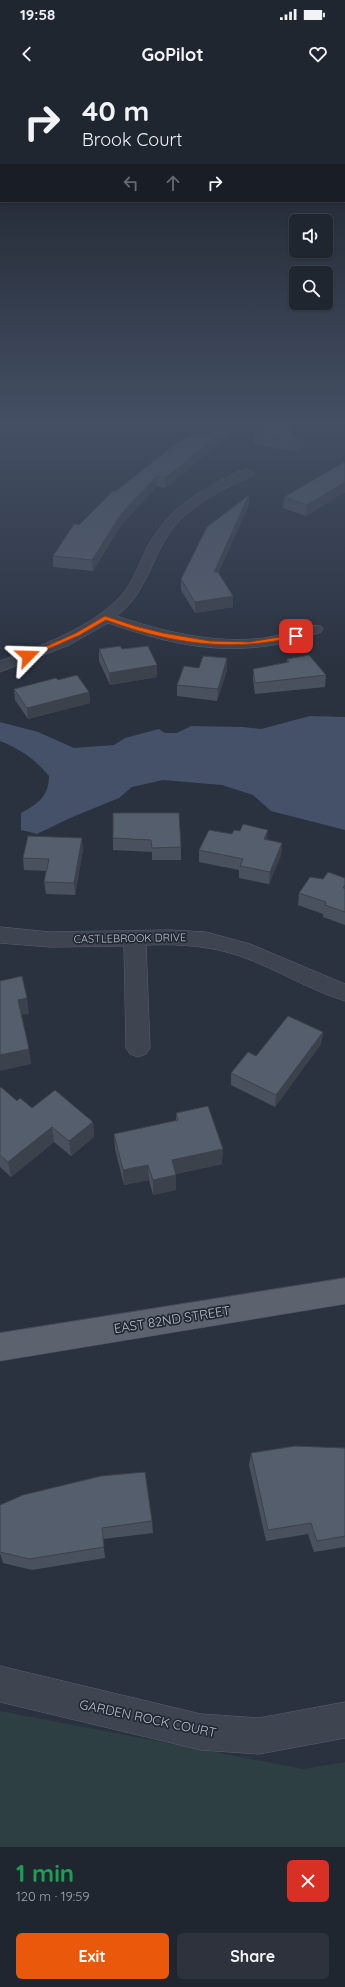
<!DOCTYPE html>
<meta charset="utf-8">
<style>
body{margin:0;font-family:Quicksand,sans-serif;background:#2d323c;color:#f1f3f6;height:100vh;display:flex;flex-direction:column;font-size:15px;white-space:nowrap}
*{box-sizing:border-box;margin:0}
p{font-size:13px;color:#a2a5ab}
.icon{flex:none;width:22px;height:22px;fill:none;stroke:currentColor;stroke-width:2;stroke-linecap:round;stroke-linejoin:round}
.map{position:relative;height:1767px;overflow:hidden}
.details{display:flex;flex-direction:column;background:#202630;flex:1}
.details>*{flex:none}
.hud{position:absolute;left:0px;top:0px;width:345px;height:122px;box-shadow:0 1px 3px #0004,0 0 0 1px #3d434c;background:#202630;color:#f1f3f6;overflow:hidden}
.fabs{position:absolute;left:289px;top:134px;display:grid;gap:8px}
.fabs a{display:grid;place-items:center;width:44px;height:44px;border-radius:6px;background:#202630;box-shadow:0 1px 3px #0004,0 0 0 1px #3d434c;font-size:20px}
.pin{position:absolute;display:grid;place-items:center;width:34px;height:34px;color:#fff;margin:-17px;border-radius:8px;box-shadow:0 2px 6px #0006}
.me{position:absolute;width:44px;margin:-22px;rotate:68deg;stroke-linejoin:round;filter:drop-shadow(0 0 3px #0008)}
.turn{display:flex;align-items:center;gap:14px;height:84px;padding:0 16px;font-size:18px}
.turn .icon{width:52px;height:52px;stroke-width:2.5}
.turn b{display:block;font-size:28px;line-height:34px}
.lanes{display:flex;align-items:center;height:38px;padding:0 16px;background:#0003;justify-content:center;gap:20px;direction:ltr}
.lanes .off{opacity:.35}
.round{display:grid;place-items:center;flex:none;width:42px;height:42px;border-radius:6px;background:#2d323c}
.head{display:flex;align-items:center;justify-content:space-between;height:68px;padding:0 16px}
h1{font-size:24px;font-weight:800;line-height:30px;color:#1e9e55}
.action{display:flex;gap:8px;margin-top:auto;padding:8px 16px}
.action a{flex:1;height:46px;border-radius:6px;background:#ea580c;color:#fff;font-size:16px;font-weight:800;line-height:46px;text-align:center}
.action a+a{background:#2d323c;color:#f1f3f6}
.status{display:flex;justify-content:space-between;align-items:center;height:28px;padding:0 20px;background:#202630;direction:ltr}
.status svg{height:11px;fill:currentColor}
header{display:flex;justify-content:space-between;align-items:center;height:52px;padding:0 16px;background:#202630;font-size:18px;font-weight:800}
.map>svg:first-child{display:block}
.green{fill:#2d3f42}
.water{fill:#445168}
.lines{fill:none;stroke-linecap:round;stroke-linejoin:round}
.street-casing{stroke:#5c626d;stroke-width:1}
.primary-casing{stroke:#474d59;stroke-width:1}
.street{fill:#3e4450;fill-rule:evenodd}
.primary{fill:#5c636f;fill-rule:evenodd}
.wall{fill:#49515e}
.shaded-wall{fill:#3c424c}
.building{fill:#555e6d;stroke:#3c424c}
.route{fill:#ea580c;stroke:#983908}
.labels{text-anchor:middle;stroke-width:3.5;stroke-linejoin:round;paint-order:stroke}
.street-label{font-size:11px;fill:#bbc0ca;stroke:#222935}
.near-street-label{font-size:13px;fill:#bbc0ca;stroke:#222935}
</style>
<div class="status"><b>19:58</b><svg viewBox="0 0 49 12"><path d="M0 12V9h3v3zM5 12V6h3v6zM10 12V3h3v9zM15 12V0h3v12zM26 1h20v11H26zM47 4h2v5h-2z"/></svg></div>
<header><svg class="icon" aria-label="back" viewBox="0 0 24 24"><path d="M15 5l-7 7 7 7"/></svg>GoPilot<svg class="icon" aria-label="heart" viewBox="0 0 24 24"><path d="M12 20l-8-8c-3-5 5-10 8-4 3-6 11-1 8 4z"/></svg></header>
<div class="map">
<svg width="345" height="1767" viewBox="0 0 345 1767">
<rect width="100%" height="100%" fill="#2a3240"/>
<polygon class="green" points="0,1631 303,1689 345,1682 345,1767 0,1767"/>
<path class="water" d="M310 636 345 637V750L271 731 253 715 222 705 163 700 132 707 119 718 70 738 37 754 21 750V733C38 724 49 716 49 696 35 679 20 669 0 661V642L38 652 74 668 114 665 125 658 159 649 165 653H177L191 646 243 647 261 649Z"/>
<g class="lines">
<g class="street-casing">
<g id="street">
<path d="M247 389 253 393 252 396C223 409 193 423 173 448 150 478 149 510 117 536 164 552 215 564 265 558 279 556 310 543 321 546L323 549 321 552C245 580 182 569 108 543L69 565 0 592V581C40 566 83 551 115 522 131 508 138 486 147 468 164 435 190 416 222 400 230 396 238 391 247 389Z"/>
<path d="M0 847 50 852 170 850 206 852 250 864 345 904V921C303 908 264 881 223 871 197 865 172 864 146 865L150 968 146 974 138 977 130 974 126 968 124 866 50 867 0 863Z"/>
<polygon points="0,1586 201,1634 259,1638 345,1622 345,1658 259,1674 201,1670 0,1622"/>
</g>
</g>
<g class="primary-casing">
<polygon id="primary" points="345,1198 345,1224 0,1281 0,1253"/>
</g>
<use href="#street" class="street"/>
<use href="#primary" class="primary"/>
</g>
<g class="wall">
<polygon points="254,354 300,362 299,372 254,364"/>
<polygon points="228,357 165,408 157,406 121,445 93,491 53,487 53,476 79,445 116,411"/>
<polygon points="345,384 345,412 306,436 283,428 284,417"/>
<polygon points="249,425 218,493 233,516 233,527 195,533 181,510 181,499"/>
<polygon points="99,569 122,569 157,585 157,597 110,605 99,581"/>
<polygon points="227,578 227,590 217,621 177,616 177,605 199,588"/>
<polygon points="287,579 326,595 325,607 255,614 253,600 253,589 287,582"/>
<polygon points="58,600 89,612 90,623 28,639 15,620 14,609"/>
<polygon points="113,733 181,767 181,780 152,780 152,772 113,770"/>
<polygon points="232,754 267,760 282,763 281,775 269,804 239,798 239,790 199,782 199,770"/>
<polygon points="83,770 75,815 46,814 44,802 46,791 24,790 23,778"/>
<polygon points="345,798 345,845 323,837 323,834 298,825 299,813 323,799"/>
<polygon points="323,952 321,964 275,1027 231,1005 231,993 256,976"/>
<polygon points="0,1008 17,1021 32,1028 93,1042 94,1057 71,1076 54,1062 11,1097 0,1087"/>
<polygon points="176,1033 222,1084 176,1094 176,1110 153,1115 149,1100 124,1105 115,1069 114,1054 176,1041"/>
<polygon points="345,1368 345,1467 314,1472 308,1454 266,1461 249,1385 251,1373"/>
<polygon points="0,1425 152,1441 153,1453 103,1459 105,1478 32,1490 3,1483 0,1473"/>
</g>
<g class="shaded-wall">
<polygon points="43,345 61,345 43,347"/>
<polygon points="229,347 228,357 165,408 165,398"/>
<polygon points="157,396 157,406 121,445 93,491 92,480 121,434"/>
<polygon points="345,402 345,412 306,436 307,425"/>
<polygon points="249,415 249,425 214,503 214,492"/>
<polygon points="233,516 233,527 195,533 195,522"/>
<polygon points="227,578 227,590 217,621 218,609"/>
<polygon points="157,585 157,597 110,605 109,593"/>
<polygon points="89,612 90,623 28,639 27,628"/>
<polygon points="268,750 267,762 264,759"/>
<polygon points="82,758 83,770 75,815 74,803"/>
<polygon points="282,763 281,775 269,804 270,792"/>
<polygon points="27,918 29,934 20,935 18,920"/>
<polygon points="323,952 321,964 275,1027 276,1015"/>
<polygon points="29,969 31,984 0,991 0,975"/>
<polygon points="93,1042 94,1057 71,1076 69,1061"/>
<polygon points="52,1047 54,1062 11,1097 8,1082"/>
<polygon points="223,1069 222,1084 172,1095 172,1080"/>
<polygon points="148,1085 149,1100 124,1105 123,1090"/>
<polygon points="176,1095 176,1110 153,1115 153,1100"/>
</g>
<g class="building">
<polygon points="263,345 287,345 300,362 254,354"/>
<polygon points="229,347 165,398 157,396 121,434 92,480 53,476 74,444 79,445 113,411 116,411 179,361"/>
<polygon points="344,382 345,384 345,402 307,425 284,417"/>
<polygon points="249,415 214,492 218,492 233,516 195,522 181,499 207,447"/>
<polygon points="120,566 122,569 148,566 157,585 109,593 99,569"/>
<polygon points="309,575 326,595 255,603 253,589 289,582 287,579"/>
<polygon points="203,576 227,578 218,609 177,605 184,586 199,588"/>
<polygon points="77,595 89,612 27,628 14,609 56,598 58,600"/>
<polygon points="113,733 179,733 181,767 152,768 151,760 113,758"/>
<polygon points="243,744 268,750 264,759 282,763 270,792 240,786 243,779 199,770 209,750 232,754 234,750 240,751"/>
<polygon points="28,756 82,758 74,803 44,802 49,779 23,778"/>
<polygon points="328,792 345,798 345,805 343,808 345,808 345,832 325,825 326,822 299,813 310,797 323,799"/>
<polygon points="22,896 27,918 18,920 29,969 0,975 0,901"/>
<polygon points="288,936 323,952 276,1015 231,993 248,972 256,976"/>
<polygon points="1,1007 17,1021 20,1018 32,1028 55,1010 93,1042 69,1061 52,1047 8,1082 0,1075 0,1008"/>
<polygon points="208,1026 223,1069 172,1080 176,1095 153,1100 148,1085 123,1090 114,1054 178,1040 176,1033"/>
<polygon points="295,1366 345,1368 345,1456 317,1461 311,1443 268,1450 251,1373"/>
<polygon points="145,1392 152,1441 102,1448 104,1467 29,1479 0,1472 0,1425 23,1415 101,1396"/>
</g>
<linearGradient id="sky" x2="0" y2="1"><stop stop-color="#171c23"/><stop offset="0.58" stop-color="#444f64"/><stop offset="1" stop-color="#444f64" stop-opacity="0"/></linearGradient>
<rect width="345" height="592" fill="url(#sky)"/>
<path class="route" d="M105 536 135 546 163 553 210 561 250 562 296 554 299 556C293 560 282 560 275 561 218 571 159 560 106 540L80 555 30 577 25 576 76 553Z"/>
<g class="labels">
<g class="street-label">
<text transform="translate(130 858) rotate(-1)" y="4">CASTLEBROOK DRIVE</text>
</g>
<g class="near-street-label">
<text transform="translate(172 1239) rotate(-9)" y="5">EAST 82ND STREET</text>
<text transform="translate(148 1638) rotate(12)" y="5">GARDEN ROCK COURT</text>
</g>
</g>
</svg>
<div class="fabs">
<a><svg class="icon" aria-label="sound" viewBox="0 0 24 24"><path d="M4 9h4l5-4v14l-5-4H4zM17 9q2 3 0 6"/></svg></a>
<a><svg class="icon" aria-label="search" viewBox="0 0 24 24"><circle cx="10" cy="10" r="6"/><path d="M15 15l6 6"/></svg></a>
</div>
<div class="pin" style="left:296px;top:556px;background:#d93025"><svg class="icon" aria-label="arrive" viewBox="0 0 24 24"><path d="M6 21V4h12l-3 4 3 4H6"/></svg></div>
<svg class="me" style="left:28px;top:576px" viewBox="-20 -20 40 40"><path d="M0-17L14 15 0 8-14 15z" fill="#ea580c" stroke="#fff" stroke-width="4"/></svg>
<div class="hud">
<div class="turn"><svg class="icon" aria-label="right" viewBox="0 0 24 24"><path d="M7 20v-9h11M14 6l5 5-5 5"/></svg><div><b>40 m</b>Brook Court</div></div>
<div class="lanes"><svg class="icon off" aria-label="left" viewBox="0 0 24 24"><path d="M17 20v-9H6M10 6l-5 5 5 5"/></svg><svg class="icon off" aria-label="ahead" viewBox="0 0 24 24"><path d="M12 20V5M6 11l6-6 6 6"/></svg><svg class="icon" aria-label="right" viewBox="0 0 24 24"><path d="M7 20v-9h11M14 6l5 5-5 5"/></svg></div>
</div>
</div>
<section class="details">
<div class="head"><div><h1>1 min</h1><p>120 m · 19:59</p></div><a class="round" style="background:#d93025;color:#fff"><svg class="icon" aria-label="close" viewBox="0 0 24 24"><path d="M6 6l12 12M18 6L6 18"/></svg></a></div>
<div class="action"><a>Exit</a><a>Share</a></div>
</section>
